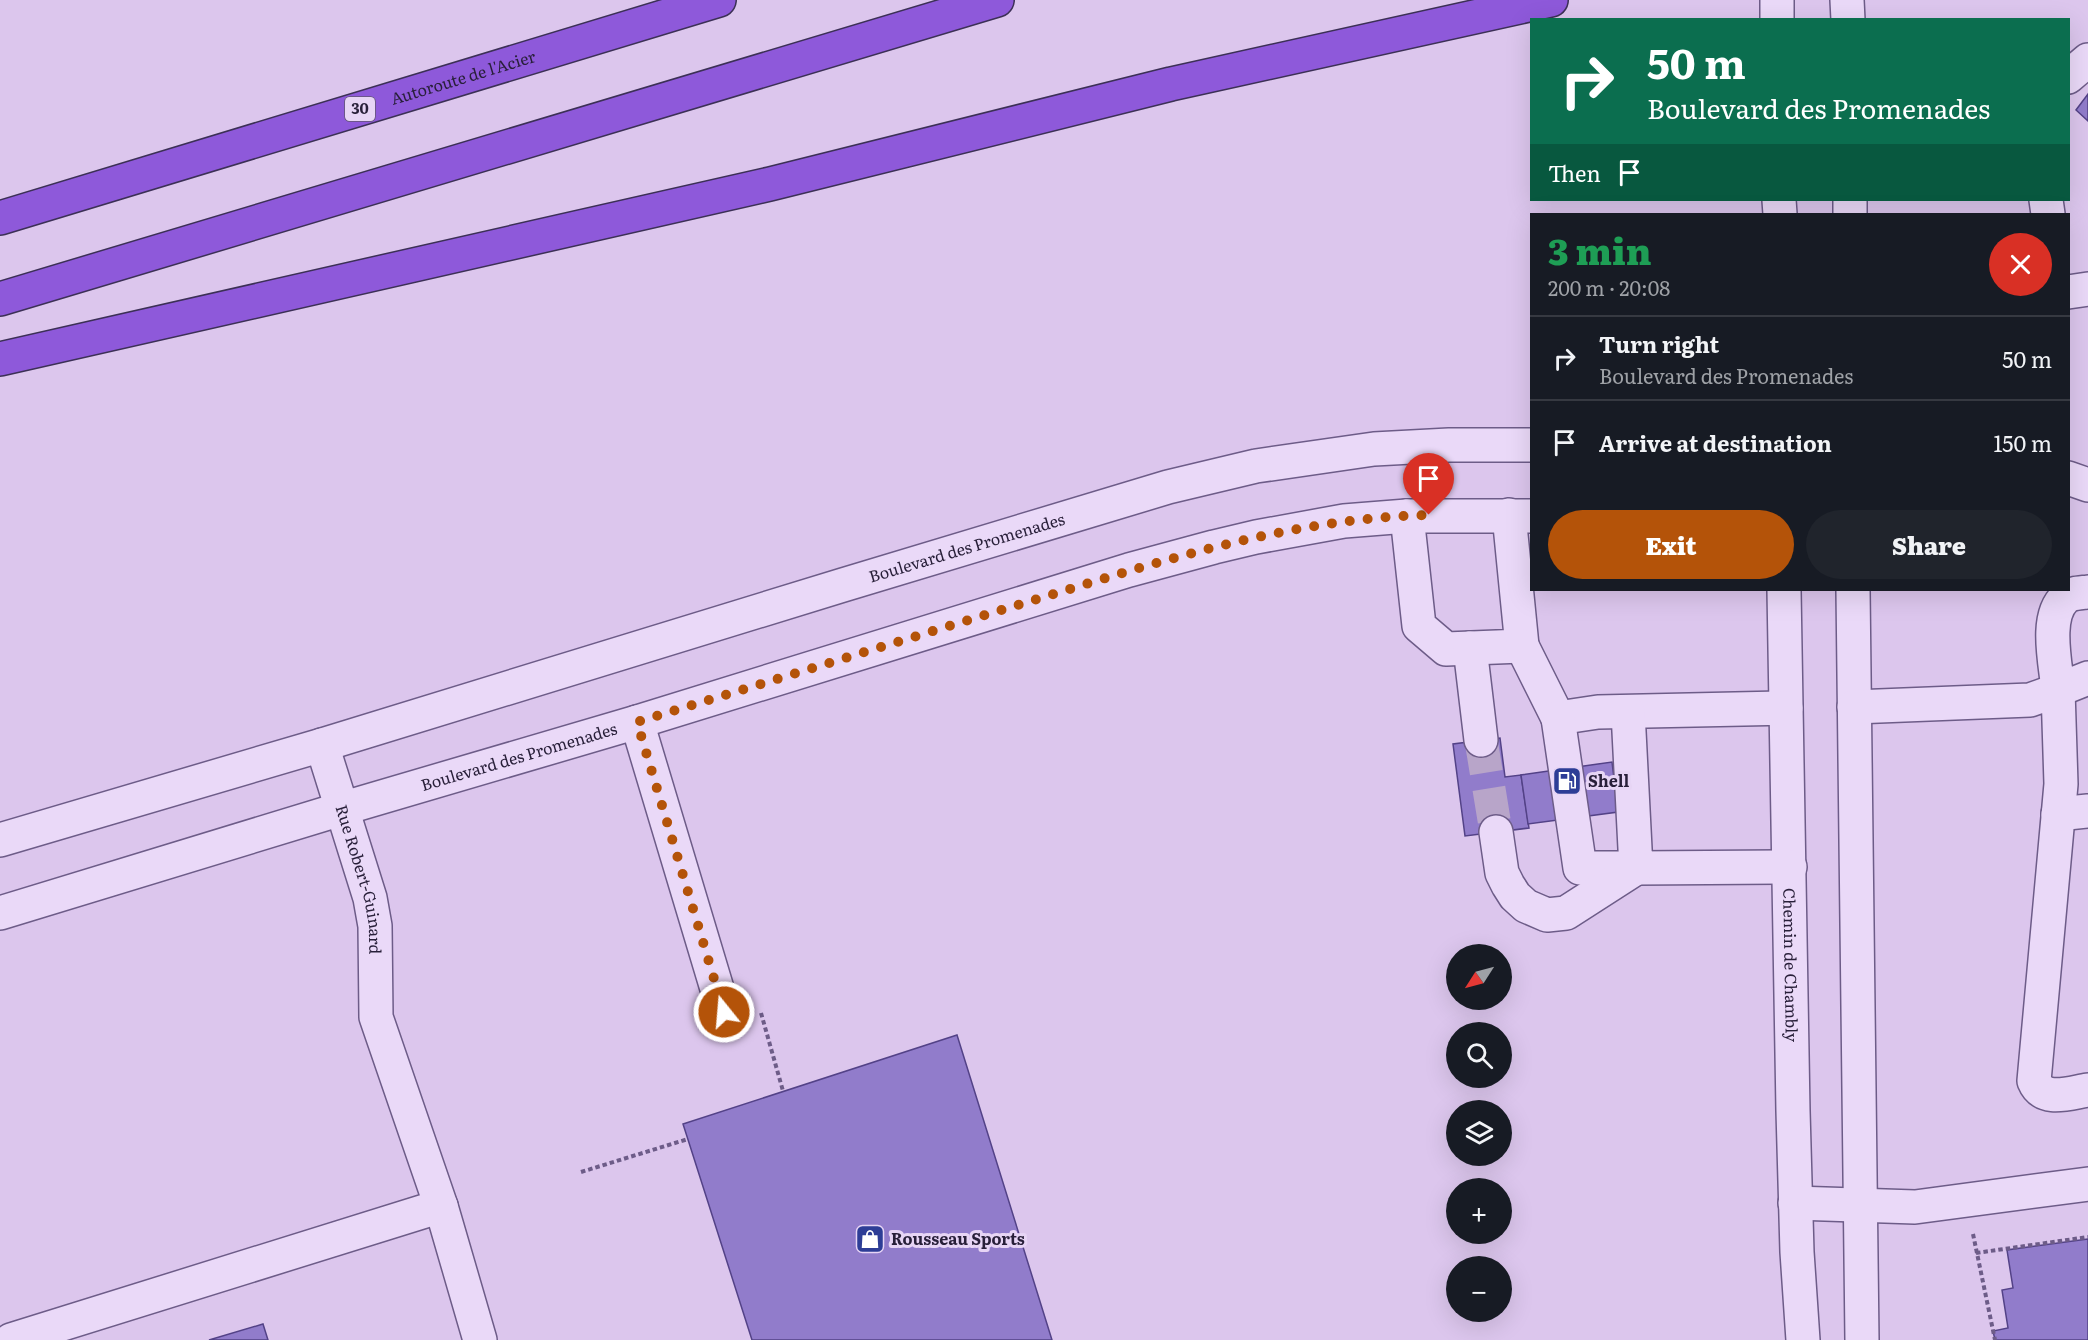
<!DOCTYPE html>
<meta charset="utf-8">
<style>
body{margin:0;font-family:Literata,serif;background:#20242c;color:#f1f3f6;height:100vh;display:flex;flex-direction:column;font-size:22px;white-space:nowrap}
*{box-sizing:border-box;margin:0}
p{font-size:20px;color:#9ea1a6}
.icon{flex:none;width:33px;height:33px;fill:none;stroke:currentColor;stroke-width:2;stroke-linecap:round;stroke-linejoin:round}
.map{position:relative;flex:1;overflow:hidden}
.panel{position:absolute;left:1530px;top:213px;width:540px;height:378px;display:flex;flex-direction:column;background:#171b24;border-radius:0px;box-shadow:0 6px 24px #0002}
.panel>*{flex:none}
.top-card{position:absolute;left:1530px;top:18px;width:540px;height:183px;border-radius:0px;box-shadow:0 6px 24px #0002;background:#0b6e4f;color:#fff;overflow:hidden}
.needle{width:39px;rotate:234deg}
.buttons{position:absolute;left:1446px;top:944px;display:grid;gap:12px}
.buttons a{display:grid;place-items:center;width:66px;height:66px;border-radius:50%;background:#171b24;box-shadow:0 6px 24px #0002;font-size:30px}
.pin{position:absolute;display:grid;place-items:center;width:51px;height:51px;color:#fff;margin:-62px -26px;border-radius:50% 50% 50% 0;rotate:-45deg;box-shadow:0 0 6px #0007}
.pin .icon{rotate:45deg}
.me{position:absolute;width:66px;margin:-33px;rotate:343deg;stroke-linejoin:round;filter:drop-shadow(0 0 4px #0008)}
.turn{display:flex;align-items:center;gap:21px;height:126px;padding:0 18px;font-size:27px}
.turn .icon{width:78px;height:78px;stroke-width:2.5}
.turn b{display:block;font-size:42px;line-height:51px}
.then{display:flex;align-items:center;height:57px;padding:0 18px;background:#0003;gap:12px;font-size:22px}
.round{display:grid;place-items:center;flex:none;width:63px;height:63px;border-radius:32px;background:#20242c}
.headline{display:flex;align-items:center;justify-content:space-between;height:102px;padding:0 18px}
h1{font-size:36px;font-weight:800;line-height:45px;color:#1e9e55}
.cta{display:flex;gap:12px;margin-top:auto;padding:12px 18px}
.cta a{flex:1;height:69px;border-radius:36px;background:#b45309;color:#fff;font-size:24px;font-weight:800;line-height:69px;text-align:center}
.cta a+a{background:#20242c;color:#f1f3f6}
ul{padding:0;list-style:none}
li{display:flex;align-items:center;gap:18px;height:84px;padding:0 18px;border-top:2px solid #363941}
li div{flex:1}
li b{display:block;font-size:22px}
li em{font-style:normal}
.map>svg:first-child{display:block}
.building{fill:#917ccb;stroke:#534287;stroke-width:1.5}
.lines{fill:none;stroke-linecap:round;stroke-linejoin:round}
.minor-tunnel{stroke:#b8a5c9;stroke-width:33;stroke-dasharray:33 16;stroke-linecap:butt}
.minor-casing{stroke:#6d5c88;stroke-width:36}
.highway-casing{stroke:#3c3056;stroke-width:36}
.path{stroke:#6d5c88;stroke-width:4;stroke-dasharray:4.5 3;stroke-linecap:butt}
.minor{stroke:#ead9f8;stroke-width:33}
.highway{stroke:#8e59da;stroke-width:33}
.route{stroke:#b45309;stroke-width:10;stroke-dasharray:0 18}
.labels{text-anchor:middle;stroke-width:6;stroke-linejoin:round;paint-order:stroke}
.shield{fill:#e7d5f5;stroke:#615671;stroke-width:1.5}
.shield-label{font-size:15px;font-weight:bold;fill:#281f39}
.street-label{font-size:16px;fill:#281f39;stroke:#e7d5f5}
.poi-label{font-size:16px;font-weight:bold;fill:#281f39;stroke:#e7d5f5;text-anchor:start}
</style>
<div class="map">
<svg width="2088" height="1340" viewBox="0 0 2088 1340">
<rect width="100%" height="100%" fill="#dcc6ed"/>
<g class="building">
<polygon points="2088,94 2088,121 2076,110"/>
<polygon points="1500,738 1505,777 1521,775 1529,828 1465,836 1453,744"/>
<polygon points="1612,762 1618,812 1528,824 1521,775"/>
<polygon points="957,1035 1052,1340 752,1340 683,1124"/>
<polygon points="2088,1239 2088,1340 1995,1340 1993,1331 2008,1328 2002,1290 2013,1288 2007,1250"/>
<polygon points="263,1324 268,1340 209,1340"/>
</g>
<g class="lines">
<polyline class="minor-tunnel" points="1481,740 1496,832"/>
<g class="minor-casing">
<g id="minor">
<polyline points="1777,0 1777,20"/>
<polyline points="1847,0 1848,20"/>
<polyline points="2068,77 2088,60"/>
<polyline points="1779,200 1780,214"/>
<polyline points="1850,200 1850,214"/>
<polyline points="2046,200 2048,214"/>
<polyline points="2068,292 2088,289"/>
<polyline points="2068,478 2088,485"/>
<polyline points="1407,516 1419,626 1446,649 1522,646 1509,515"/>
<path id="s1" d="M1784 590 1793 1111 1797 1252 1803 1340"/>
<polyline points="1853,590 1862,1340"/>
<path d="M2088 592C2080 593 2071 593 2065 598 2044 617 2056 665 2058 690L2088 678"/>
<polyline points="1522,646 1558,718 1598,712 1786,708"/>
<polyline points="1470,648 1481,740"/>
<path d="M1854 707 2030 700 2058 690 2061 784 2034 1081C2043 1103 2069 1093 2088 1090"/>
<polyline points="1628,712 1636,868 1790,867"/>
<polyline points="1558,718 1580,868 1636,868"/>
<polyline points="637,722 724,1012"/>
<path id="s2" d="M322 745 370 898 375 926 376 1017 441 1206 480 1340"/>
<polyline points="2058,814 2088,811"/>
<polyline points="1496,832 1502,873 1508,885 1515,896 1526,906 1547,915 1566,913 1636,868"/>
<path id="s3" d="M0 840 322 745 843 585 1168 487 1256 466 1374 449 1449 445H1532"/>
<path id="s4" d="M0 913 341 809 637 722 1129 570 1214 547 1256 537 1344 521 1407 516H1532"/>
<polyline points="1795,1203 1915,1207 2088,1184"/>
<polyline points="11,1340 441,1206"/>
</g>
</g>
<g class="highway-casing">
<g id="highway">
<path id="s5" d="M0 218 719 0"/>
<polyline points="0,299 997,0"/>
<polyline points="0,359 770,184 1171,84 1551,0"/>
</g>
</g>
<g class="path">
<polyline points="761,1013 783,1091"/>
<polyline points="581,1172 688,1139"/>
<polyline points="1973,1234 1995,1340"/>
<polyline points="1976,1253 2088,1237"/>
</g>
<use href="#minor" class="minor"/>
<use href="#highway" class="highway"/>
</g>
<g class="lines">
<path class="route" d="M724 1012 637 722C768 682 900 641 1031 601 1161 561 1292 518 1429 515"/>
</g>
<defs>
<g id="fuel-square" transform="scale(1.5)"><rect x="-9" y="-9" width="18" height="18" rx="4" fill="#2d3d96" stroke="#e7d5f5"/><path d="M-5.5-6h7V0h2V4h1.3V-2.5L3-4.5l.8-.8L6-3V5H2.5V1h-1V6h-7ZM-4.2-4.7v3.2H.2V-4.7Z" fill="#fff"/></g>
<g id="shop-square" transform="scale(1.5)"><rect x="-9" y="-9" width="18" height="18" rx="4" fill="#2d3d96" stroke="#e7d5f5"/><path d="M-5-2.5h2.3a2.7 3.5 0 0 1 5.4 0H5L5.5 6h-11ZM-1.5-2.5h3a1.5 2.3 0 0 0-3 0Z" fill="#fff"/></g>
</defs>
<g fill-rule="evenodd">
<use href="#fuel-square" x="1567" y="781"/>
<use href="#shop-square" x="870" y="1239"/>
</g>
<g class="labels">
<rect class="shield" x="345" y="97" width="30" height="24" rx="4.5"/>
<g class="shield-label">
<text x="360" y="114">30</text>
</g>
<g class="street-label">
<text dy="6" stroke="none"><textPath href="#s5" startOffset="484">Autoroute de l'Acier</textPath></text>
<text dy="6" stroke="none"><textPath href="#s3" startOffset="1010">Boulevard des Promenades</textPath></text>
<text dy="6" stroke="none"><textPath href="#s4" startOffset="542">Boulevard des Promenades</textPath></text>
<text dy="6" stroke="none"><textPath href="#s2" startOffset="140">Rue Robert-Guinard</textPath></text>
<text dy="6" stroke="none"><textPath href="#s1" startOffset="375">Chemin de Chambly</textPath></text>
</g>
<g class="poi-label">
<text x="1588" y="787">Shell</text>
<text x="891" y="1245">Rousseau Sports</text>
</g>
</g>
</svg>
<div class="buttons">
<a><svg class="needle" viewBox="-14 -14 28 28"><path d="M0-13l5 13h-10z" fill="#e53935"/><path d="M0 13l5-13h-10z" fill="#9ea1a6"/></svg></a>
<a><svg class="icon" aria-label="search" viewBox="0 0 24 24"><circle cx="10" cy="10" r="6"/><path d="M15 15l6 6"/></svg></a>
<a><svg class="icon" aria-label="layers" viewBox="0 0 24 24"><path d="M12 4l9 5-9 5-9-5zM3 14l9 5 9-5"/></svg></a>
<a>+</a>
<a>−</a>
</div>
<div class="pin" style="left:1429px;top:515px;background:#d93025"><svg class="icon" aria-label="arrive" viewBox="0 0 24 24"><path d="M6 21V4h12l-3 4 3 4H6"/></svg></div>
<svg class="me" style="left:724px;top:1012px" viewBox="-20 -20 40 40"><circle r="17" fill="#b45309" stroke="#fff" stroke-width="3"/><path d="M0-11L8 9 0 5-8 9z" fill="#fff"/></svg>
<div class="top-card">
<div class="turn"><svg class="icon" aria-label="right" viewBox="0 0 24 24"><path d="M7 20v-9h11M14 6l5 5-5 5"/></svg><div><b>50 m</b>Boulevard des Promenades</div></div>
<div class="then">Then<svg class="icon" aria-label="arrive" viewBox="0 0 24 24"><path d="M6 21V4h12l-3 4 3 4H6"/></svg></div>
</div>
<section class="panel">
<div class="headline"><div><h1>3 min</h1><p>200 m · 20:08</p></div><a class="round" style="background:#d93025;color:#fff"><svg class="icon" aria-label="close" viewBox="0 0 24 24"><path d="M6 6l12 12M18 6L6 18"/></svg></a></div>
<ul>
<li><svg class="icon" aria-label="right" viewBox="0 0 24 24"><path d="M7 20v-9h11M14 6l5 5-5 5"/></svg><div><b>Turn right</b><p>Boulevard des Promenades</p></div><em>50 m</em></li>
<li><svg class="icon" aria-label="arrive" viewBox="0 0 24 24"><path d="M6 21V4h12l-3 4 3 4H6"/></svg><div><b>Arrive at destination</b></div><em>150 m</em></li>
</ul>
<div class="cta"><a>Exit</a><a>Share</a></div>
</section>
</div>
